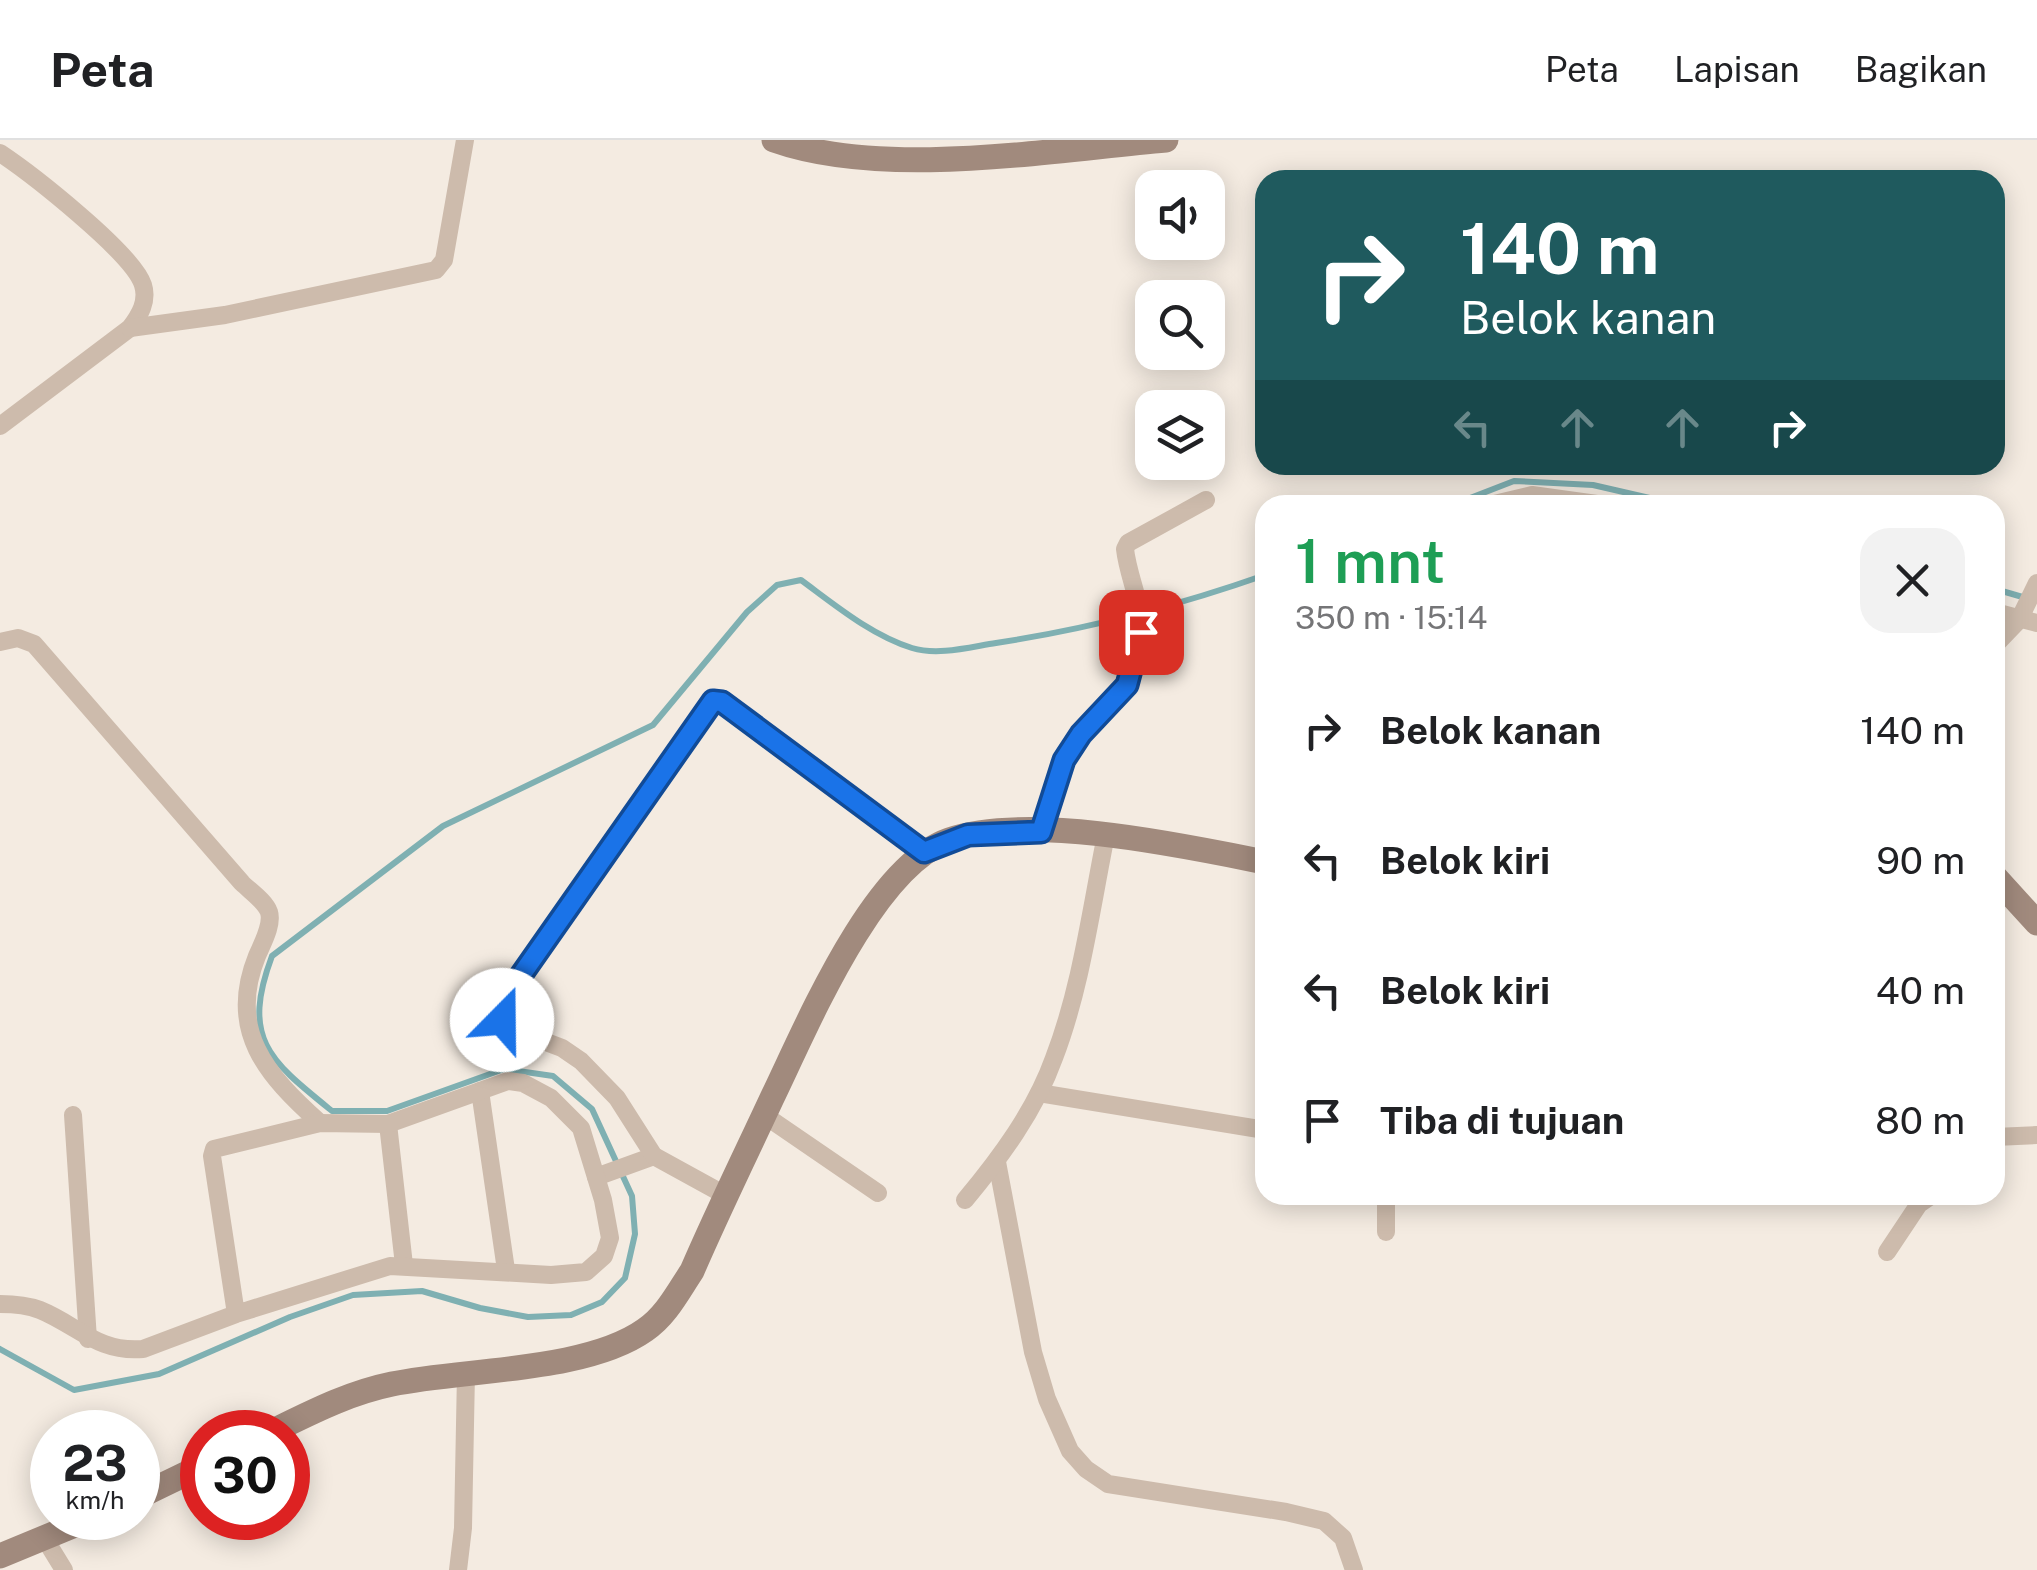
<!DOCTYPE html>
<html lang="id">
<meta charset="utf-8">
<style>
body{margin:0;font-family:"Public Sans",sans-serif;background:#f2f2f2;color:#202124;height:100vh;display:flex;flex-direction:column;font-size:38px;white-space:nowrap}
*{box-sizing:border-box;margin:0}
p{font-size:32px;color:#757577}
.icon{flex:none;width:55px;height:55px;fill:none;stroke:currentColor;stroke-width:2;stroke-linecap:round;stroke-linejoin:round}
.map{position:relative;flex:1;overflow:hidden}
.details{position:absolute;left:1255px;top:355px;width:750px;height:710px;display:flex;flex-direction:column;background:#fff;border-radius:30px;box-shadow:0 5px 25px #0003}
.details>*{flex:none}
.hud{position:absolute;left:1255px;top:30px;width:750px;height:305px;border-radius:30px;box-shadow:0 5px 25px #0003;background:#1f5a5e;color:#fff;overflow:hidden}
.buttons{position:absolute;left:1135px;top:30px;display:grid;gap:20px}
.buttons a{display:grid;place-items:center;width:90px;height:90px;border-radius:20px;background:#fff;box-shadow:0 5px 25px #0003;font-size:50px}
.speed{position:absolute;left:30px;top:1270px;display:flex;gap:20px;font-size:50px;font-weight:700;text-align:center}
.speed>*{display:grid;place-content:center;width:130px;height:130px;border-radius:50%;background:#fff;box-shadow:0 5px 25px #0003;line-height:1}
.speed small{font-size:25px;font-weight:400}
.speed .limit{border:15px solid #d22;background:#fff;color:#111}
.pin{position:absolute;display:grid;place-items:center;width:85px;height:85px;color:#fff;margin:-42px;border-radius:20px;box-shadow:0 5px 15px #0006}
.me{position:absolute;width:110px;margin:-55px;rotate:22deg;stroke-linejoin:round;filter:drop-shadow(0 0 8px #0008)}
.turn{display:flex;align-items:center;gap:35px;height:210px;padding:0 40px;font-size:45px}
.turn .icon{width:130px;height:130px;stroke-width:2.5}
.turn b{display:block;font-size:70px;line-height:85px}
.lanes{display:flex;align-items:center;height:95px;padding:0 40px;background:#0003;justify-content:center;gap:50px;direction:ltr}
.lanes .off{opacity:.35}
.round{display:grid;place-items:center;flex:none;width:105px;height:105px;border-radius:30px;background:#f2f2f2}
.head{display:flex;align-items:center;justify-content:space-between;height:170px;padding:0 40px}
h1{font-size:60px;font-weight:600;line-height:75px;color:#1e9e55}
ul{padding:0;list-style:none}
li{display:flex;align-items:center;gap:30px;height:130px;padding:0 40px}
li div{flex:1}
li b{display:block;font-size:38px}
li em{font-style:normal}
header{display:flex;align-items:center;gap:60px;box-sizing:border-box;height:140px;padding:0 50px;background:#fff;border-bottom:2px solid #e0e0e0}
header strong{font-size:48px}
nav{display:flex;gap:55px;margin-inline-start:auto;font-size:35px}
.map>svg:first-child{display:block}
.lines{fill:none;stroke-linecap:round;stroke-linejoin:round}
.stream{stroke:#7fb0b2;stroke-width:6}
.street{stroke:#cdbbac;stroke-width:18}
.secondary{stroke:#a18a7d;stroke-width:25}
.route-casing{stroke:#114b97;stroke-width:25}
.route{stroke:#1a73e8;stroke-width:18}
</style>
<header>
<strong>Peta</strong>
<nav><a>Peta</a><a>Lapisan</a><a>Bagikan</a></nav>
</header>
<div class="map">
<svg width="2037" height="1430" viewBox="0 0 2037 1430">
<rect width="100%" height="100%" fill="#f4ebe1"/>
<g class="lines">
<g class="stream">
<polyline points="1452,365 1514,341 1593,345 1680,365"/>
<polyline points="1995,449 2026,458"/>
<path d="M0 1209 74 1250 159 1234 290 1177 353 1155 422 1151 480 1168 528 1177 571 1175 602 1162 625 1138 635 1094 632 1056 592 969 553 936 504 929 387 971H332C269 920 241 899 272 816L443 686 653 585 747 472 777 445 801 440C835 465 871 495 912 508 938 516 970 507 996 503 1088 489 1177 466 1265 435"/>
</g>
<g class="street">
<path d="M0 13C30 33 133 113 143 145 148 161 140 175 130 188L0 286"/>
<polyline points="130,188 225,175 436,130 444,120 465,0"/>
<polyline points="1490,365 1532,355 1604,365"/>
<polyline points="1995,472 2037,483"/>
<path d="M0 502 18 498 34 504 242 743C250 751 265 761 269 772 273 785 262 804 257 816 227 890 266 935 320 983"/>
<polyline points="1995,505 2019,480 2037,443"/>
<path d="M1041 692C1048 668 1054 640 1066 618 1093 568 1135 560 1141 493 1143 465 1128 437 1125 409L1128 403 1206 360"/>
<polyline points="480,951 506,1130"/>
<polyline points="1039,953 1265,990"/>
<polyline points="73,975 88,1199"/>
<polyline points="764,975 878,1053"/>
<polyline points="388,984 404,1125"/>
<polyline points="1995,997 2037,995"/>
<polyline points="997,1022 1033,1212 1047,1259 1070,1311 1086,1329 1108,1344 1286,1372 1324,1381 1343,1398 1354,1430"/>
<polyline points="596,1037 654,1016"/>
<polyline points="725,1055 654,1016 617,958 581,921 562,908 506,887 502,872 509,851 709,565 717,560 924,712"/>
<path d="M965 1060C1000 1018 1035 971 1054 918 1081 848 1091 769 1106 695"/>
<polyline points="1386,1092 1386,1055"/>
<polyline points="1887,1112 1919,1064 1932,1055"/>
<path d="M0 1164C14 1164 27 1165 40 1170 77 1185 98 1213 143 1209L236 1174 390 1126 551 1135 586 1132 604 1116 610 1098 603 1060 581 988 551 958 523 943 508 941 388 984 320 983 214 1009 212 1016 236 1174"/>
<polyline points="45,1399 64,1430"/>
<polyline points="458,1430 463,1388 466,1233"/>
</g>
<g class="secondary">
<path d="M774 0C884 39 1050 10 1166 0"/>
<polyline points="1995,737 2037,783"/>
<path d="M271 1292C310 1273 348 1253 392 1244 464 1229 586 1232 645 1190 666 1176 678 1152 692 1131 717 1073 745 1016 772 958 806 888 872 727 949 700 1031 673 1180 705 1265 722"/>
<polyline points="138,1357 202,1326"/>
<polyline points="0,1416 92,1378"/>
</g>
</g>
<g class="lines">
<g class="route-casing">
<polyline id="route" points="502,880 510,851 713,561 722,562 924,712 968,695 1041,692 1064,620 1081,594 1127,545 1141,492"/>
</g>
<use href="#route" class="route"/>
</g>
</svg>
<div class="buttons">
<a><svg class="icon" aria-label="sound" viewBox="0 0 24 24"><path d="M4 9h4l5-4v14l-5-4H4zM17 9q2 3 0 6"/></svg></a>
<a><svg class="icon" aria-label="search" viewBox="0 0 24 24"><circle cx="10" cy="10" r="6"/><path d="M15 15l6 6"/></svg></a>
<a><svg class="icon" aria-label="layers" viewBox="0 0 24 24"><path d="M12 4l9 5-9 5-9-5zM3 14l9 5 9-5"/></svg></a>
</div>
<div class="speed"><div>23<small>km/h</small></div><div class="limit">30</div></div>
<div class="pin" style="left:1141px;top:492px;background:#d93025"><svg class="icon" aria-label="arrive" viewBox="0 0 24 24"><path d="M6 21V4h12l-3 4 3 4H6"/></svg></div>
<svg class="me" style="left:502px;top:880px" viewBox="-20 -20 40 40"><circle r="19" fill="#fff"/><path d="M0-13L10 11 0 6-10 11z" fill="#1a73e8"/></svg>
<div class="hud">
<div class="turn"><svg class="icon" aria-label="right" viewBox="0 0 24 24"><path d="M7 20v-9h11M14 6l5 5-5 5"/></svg><div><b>140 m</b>Belok kanan</div></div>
<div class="lanes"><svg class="icon off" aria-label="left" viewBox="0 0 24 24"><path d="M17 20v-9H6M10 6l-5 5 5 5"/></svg><svg class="icon off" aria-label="ahead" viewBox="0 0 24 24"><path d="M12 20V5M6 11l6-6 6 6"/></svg><svg class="icon off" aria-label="ahead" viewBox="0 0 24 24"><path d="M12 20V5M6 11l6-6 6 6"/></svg><svg class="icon" aria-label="right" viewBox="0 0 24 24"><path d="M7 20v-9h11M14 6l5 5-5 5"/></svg></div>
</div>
<section class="details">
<div class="head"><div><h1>1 mnt</h1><p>350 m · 15:14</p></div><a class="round"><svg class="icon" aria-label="close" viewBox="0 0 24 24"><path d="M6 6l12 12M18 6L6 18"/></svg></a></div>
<ul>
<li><svg class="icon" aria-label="right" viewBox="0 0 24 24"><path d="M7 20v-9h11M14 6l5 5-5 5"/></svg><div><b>Belok kanan</b></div><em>140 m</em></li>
<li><svg class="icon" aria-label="left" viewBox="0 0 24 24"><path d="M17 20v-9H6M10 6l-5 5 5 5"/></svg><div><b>Belok kiri</b></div><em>90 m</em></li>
<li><svg class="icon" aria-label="left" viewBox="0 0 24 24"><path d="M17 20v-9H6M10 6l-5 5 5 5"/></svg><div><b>Belok kiri</b></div><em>40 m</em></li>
<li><svg class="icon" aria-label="arrive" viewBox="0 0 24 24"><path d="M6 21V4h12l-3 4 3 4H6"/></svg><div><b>Tiba di tujuan</b></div><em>80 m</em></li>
</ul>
</section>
</div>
